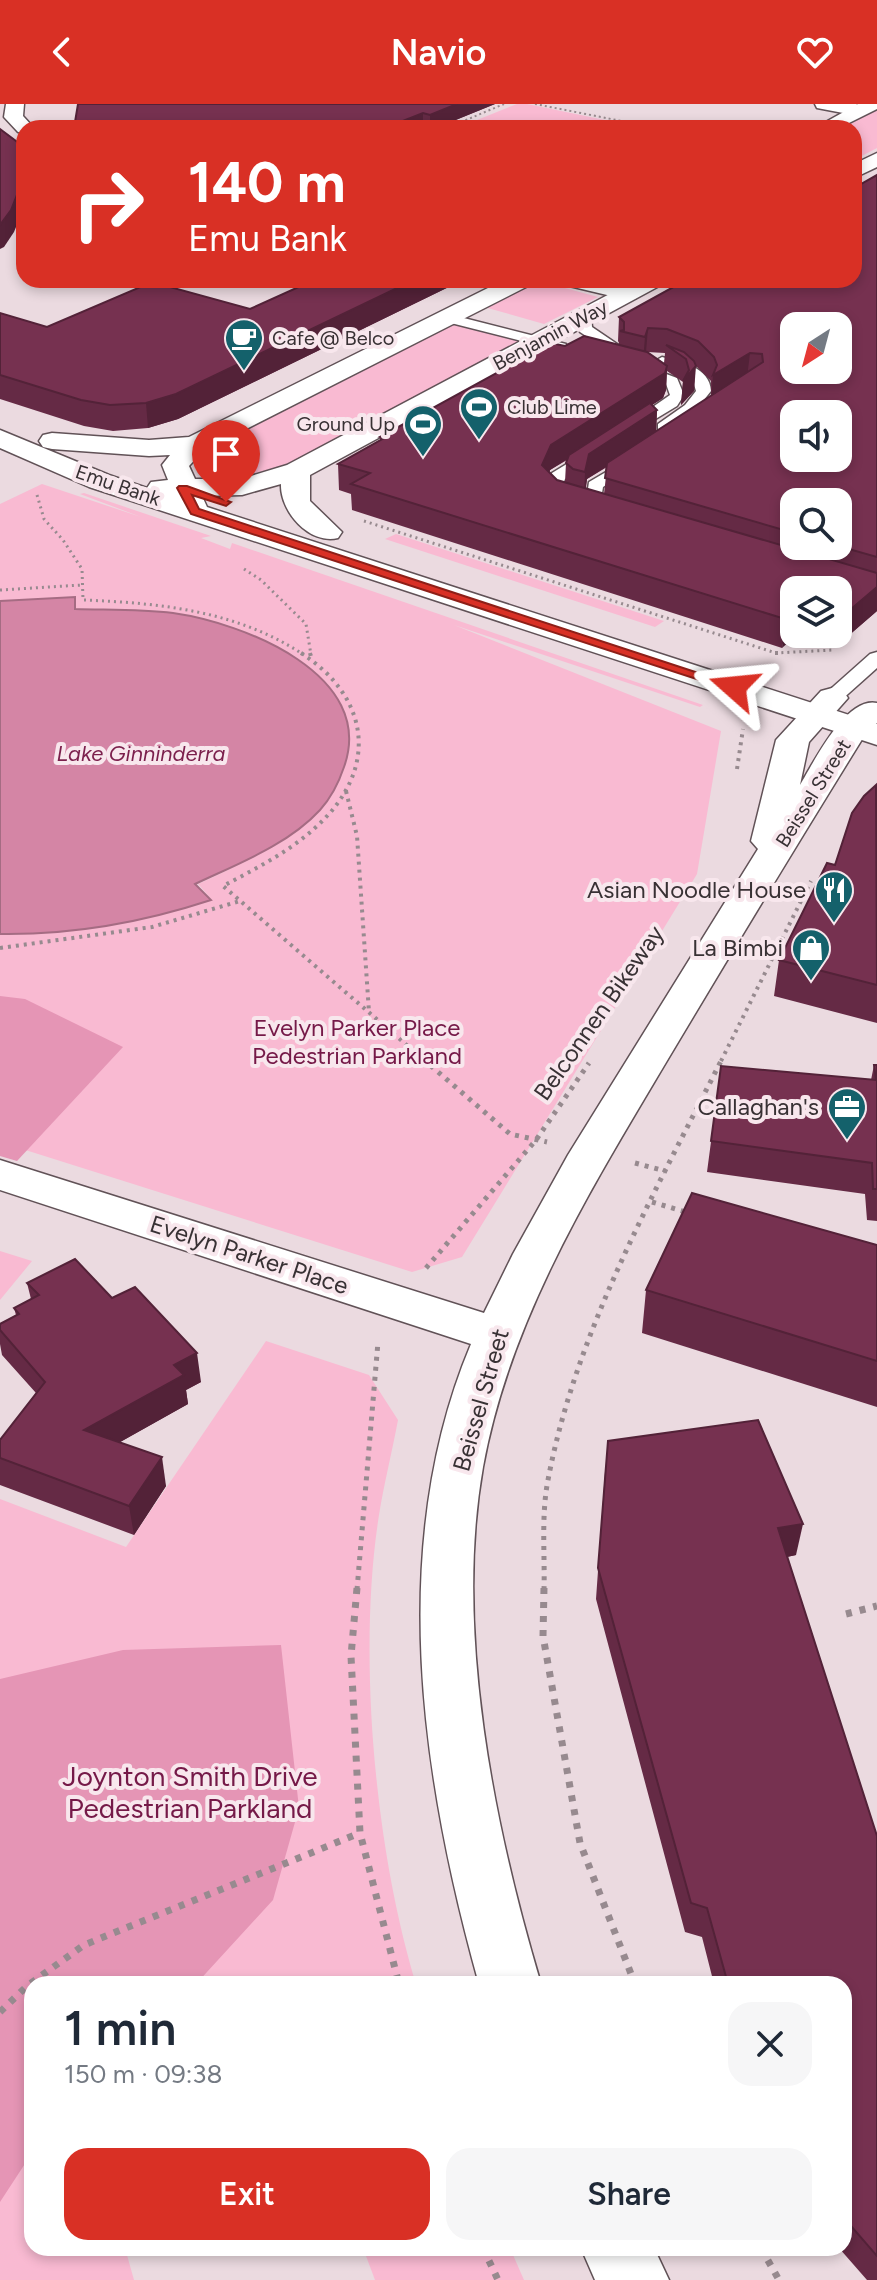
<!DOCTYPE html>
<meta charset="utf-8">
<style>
body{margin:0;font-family:Figtree,sans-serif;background:#f6f6f7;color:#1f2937;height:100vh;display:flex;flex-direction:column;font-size:30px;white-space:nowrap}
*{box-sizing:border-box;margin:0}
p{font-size:26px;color:#747a83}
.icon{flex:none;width:44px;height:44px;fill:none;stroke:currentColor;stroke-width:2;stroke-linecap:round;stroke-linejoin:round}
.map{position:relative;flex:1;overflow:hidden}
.details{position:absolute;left:24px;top:1872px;width:828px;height:280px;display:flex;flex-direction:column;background:#fff;border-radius:24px;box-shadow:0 4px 12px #0003}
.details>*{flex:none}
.hud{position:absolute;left:16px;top:16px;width:846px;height:168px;border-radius:24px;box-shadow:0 4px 12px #0003;background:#d93025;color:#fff;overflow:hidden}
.needle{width:52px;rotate:216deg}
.tools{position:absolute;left:780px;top:208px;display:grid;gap:16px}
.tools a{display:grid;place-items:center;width:72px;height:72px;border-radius:16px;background:#fff;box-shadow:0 4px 12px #0003;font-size:40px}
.pin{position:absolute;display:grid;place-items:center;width:68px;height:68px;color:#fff;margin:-82px -34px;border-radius:50% 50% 50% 0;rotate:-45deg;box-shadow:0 0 8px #0007}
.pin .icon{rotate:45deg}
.me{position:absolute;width:88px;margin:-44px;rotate:288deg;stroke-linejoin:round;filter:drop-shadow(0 0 6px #0008)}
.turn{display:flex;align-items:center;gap:28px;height:168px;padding:0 40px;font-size:36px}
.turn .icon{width:104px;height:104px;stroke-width:2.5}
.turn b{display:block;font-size:56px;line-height:68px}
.round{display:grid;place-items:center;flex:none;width:84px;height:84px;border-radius:24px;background:#f6f6f7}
.summary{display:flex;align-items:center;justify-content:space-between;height:136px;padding:0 40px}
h1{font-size:48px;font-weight:600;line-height:60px}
.button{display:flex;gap:16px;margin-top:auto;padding:16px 40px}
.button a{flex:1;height:92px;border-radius:24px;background:#d93025;color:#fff;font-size:32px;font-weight:600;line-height:92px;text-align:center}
.button a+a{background:#f6f6f7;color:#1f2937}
header{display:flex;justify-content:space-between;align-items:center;height:104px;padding:0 40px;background:#d93025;color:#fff;font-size:36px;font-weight:600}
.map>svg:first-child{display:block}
.green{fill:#f9bad2}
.forest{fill:#e595b5}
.water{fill:#d485a5;stroke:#a56c83;stroke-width:2}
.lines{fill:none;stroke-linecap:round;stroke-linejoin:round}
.lane-casing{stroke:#615257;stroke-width:3}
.street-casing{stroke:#615257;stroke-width:3}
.secondary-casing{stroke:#615257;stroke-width:3}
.path-far4{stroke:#978a8f;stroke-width:2;stroke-dasharray:2 3;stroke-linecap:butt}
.path-far3{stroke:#978a8f;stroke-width:3;stroke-dasharray:2 4;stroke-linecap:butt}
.path-far2{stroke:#978a8f;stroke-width:4;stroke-dasharray:3 5;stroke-linecap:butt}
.path-far1{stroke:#978a8f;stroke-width:5;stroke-dasharray:4 6;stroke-linecap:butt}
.path{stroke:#978a8f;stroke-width:7;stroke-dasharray:6 8;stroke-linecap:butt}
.lane{fill:#fff;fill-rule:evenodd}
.street{fill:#fff;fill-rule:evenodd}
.secondary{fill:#fff;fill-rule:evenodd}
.wall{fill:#652a45;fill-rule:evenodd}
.shaded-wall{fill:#532238}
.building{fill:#763150;stroke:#532238;stroke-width:2;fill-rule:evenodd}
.route{fill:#d93025;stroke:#8d1f18;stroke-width:2}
.labels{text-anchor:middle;stroke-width:8;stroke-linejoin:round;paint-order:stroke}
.far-street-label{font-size:20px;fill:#383134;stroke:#f8e7ed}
.far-poi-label{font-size:20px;fill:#383134;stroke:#f8e7ed;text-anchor:start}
.far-water-label{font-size:22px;font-style:italic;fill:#7b1f4c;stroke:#f8e7ed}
.poi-label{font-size:24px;fill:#383134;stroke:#f8e7ed;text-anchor:end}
.street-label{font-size:24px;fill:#383134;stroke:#f8e7ed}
.park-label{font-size:24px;fill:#751948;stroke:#f8e7ed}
.near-park-label{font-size:28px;fill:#751948;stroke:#f8e7ed}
</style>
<header><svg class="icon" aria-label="back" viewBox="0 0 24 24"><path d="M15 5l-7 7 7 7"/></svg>Navio<svg class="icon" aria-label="heart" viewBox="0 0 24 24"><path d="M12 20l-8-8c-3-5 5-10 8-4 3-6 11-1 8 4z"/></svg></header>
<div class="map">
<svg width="877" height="2176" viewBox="0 0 877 2176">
<rect width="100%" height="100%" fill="#ebdae0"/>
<g class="green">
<polygon points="517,0 527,0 644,24 457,24"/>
<polygon points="877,6 877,44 854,56 854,24 840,24"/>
<polygon points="539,177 598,193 544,220 484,203"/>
<polygon points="455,219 521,237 285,361 237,374 194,358 221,337"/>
<path d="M42 380 141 413 80 390 84 389 211 432 201 434 230 445 232 439 703 601 700 603 454 521 721 627 697 770 462 1153 412 1168 0 1038V831C77 829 139 818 212 796L198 780C239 762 273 743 308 715L70 507 0 498V400Z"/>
<polygon points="396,430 664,517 655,523 385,435"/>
<polygon points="0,1147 32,1157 0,1196"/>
<path d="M266 1237 369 1271 398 1316C392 1348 384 1380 379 1411 357 1550 375 1746 416 1880H32V2144H125L134 2176H0V1395L126 1443Z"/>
<polygon points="363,2144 510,2144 524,2176 375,2176"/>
</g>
<g class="forest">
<polygon points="0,892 25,895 123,943 17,1057 0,1052"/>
<polygon points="281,1541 299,1704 273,1796 196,1880 32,1880 32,2049 0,2098 0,1575 123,1546"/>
</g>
<path class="water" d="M75 493V505C108 506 141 505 173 509 244 519 377 571 344 663 339 678 330 695 320 706 288 741 237 760 195 780L211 796C144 818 72 831 0 830V497Z"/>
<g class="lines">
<g class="lane-casing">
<g id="lane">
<polygon points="584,209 591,213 592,223 620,242 620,248 610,248 580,228 577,213"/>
<polygon points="448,210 566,240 568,243 561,247 443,217 443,211"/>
<path d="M662 253C681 258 710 263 711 287L695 307 663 328 658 326V320L685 301 696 287 692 274 657 260 655 257Z"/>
<polygon points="634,258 677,274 684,291 677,302 629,331 621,326 624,323 670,291 666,280 629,265 627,262"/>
<path d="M593 344 599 346V352L565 375 561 385 579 399 577 402C565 405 551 396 544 387L552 369Z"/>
<polygon points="635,351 641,353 641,359 603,383 600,401 588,401 586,398 589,378"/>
<polygon points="877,548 877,564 839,598 825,598 822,594 825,590 870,550"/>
</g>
</g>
<g class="street-casing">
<g id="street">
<polygon points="6,0 24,0 23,12 34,24 24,24 24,29 18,28 4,13"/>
<polygon points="815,0 856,0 868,6 859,12 817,4"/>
<polygon points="562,176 602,176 636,184 639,189 636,194 628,196 565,181"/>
<path d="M832 584 843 587 848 594 809 638 800 681C814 658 846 592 877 599V619L866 629C799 737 733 846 668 955 592 1083 510 1214 483 1363 454 1526 494 1723 541 1880H479C422 1676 386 1442 471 1240L0 1086V1056L484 1209 513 1150 568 1051 758 745 751 737 776 636 821 587Z"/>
<polygon points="581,2144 654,2144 669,2176 595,2176"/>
</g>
</g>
<g class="secondary-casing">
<g id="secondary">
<polygon points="858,0 877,0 877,5 839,24 815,24"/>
<polygon points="877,49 877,63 854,74 854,60"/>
<path d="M504 176H533L530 181 203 347 189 362 195 375H241L287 361 636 176H664L661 181 310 371V397L342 428 338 434C310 441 280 408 281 380L242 391 202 392 207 403 877 620V641L89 383 0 344V326L109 371 147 384 151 378 168 376 162 361 170 351 149 352 52 345 43 343 39 337 43 331 52 329 149 336 189 333Z"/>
</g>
</g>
<g class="path-far4">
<polyline points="535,0 657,24"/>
<polyline points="447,24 504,0"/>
<polyline points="24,104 24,115"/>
</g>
<g class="path-far3">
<path d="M37 391 44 415 63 436 82 465 83 496C161 499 238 507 304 551"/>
<polyline points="364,417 776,549 833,546"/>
<polyline points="244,465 261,476 306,520 311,551"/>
<polyline points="0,486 82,481"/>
</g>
<g class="path-far2">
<path d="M301 549C371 594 379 666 316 723 289 748 255 765 223 782L425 957"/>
<polyline points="310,549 311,553"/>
<polyline points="775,549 781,549"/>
<polyline points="737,665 743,625"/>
<polyline points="346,687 357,732 369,908"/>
<polyline points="0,844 152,823 240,797"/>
<polyline points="721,957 811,777"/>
</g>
<g class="path-far1">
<polyline points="423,955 510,1030 547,1038"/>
<polyline points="635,1059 665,1067"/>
<polyline points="652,1098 689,1109"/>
<polyline points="426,1164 536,1036 589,959"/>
<polyline points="357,1486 378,1238"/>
<path d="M544 1486C545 1451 541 1411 548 1376 576 1227 654 1090 722 955"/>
</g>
<g class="path">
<polyline points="357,1484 351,1552 360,1729 399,1880"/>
<polyline points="544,1484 543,1532 580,1739 635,1880"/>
<polyline points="846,1510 877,1502"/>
<polyline points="0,1908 27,1882 84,1841 360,1729"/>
<polyline points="483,2144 498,2176"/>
<polyline points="761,2144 779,2176"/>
</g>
<use href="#lane" class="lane"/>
<use href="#street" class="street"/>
<use href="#secondary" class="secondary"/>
</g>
<g class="wall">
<polygon points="78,0 495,0 436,24 74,24"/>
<path d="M877 71V507L840 539 812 530H838V486H794L782 544 352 406 351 390 339 386 338 360 380 336V333L565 242 619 241V239L618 237 619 213ZM647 248 665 249 664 259ZM695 261 711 277V292L656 327 657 306 652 301 663 294 666 286 667 267 683 278 681 301 694 287ZM567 356 566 359 565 378 557 376 549 369 550 366ZM607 363 604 390 586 384 587 375ZM794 398 838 442H794Z"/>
<polygon points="314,176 463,176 178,315 148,324 113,327 84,322 0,295 0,209 47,223 250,205"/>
<polygon points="877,681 877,919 774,892 779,856 835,761"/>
<polygon points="874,961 877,961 877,1117 867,1116 865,1090 707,1068 721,962 871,976"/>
<polygon points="877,1141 877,1303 642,1229 646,1186"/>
<polygon points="27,1179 112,1194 201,1278 186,1286 188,1300 120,1338 166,1382 134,1431 0,1381 0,1336 36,1289 2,1251 0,1240 0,1220 16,1211 14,1204 31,1195"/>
<polygon points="605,1368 796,1451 787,1453 877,1732 877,2176 867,2176 839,2144 844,2144 844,1880 714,1880 702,1833 685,1828 596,1495"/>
</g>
<g class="shaded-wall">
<polygon points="457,0 495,0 436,24 430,24 430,11"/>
<polygon points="423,9 423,24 385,24"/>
<polygon points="24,73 24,103 14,128 4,143 0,145 0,121"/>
<polygon points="414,176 463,176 178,315 148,324 146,299"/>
<polygon points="648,224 646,248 643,257 645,233"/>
<polygon points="750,249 747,274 711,296 713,271"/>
<polygon points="667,262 666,286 663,294 550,366 541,388 542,361 551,341"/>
<polygon points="696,262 694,287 681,301 683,277"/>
<polygon points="657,306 656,331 587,375 584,394 585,368 589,350"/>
<polygon points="877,483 877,507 840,539 844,511"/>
<polygon points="794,509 794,530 798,530 782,544 785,515"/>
<polygon points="197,1249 201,1278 186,1286 188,1300 90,1355 84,1326 174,1261"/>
<polygon points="162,1353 166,1382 134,1431 129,1402"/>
<polygon points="803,1420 796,1451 772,1456 778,1424"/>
</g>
<g class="building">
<polygon points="78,0 457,0 430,11 423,9 385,24 74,24"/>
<polygon points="0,25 24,43 24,73 11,106 0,121"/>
<path d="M877 71V453L838 442V398H794V429L605 374 607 359 763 258 762 250 750 249 713 271 717 261 714 253 698 237 667 225 648 224 645 233 620 227 624 226V218L619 213 686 176H854V84ZM794 222H838V266H794ZM794 310H838V354H794Z"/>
<polygon points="314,176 414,176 176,290 146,299 110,301 81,296 0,271 0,209 47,223 152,178 250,205"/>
<polygon points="584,232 647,248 667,262 665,269 551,341 542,361 557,376 877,469 877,483 844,511 838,509 838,486 794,486 794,509 785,515 351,380 370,369 338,360 384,334 380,333 551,239 565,242"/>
<polygon points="666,241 684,248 694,257 696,262 683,277 689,266 686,255"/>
<polygon points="650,299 657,306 589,350 585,368 573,365 566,359 569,351"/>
<polygon points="876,681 877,881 779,856 827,759 835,761 852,709 864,692"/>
<polygon points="874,961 877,961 877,1085 873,1085 872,1059 711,1037 721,962 876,976"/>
<polygon points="692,1089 877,1141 877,1257 646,1186"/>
<polygon points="75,1155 112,1194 135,1183 197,1249 174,1261 184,1271 84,1326 162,1353 129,1402 0,1354 0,1336 45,1278 0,1226 0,1220 19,1210 14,1204 39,1191 27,1179"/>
<polygon points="758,1316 803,1420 778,1424 877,1732 877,2152 844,2114 844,1880 728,1880 707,1804 691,1799 598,1464 608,1337"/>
</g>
<polygon class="route" points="179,382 187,382 231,398 226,402 192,391 199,405 741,583 730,586 191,410 177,384"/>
<defs>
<g id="cafe-pin" transform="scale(2)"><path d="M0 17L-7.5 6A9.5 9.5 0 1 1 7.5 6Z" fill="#14616b" stroke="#f8e7ed"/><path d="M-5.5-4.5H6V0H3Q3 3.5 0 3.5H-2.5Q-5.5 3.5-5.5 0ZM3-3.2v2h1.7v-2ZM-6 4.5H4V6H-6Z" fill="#fff"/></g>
<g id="stadium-pin" transform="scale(2)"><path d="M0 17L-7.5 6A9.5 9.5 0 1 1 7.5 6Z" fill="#14616b" stroke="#f8e7ed"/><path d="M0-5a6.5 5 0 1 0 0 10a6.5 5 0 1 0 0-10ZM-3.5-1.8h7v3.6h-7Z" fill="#fff"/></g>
<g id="restaurant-pin" transform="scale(2)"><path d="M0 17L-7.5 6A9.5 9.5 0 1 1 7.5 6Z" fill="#14616b" stroke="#f8e7ed"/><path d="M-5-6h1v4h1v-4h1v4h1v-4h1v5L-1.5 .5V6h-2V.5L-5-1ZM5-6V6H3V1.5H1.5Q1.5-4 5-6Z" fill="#fff"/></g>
<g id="shop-pin" transform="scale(2)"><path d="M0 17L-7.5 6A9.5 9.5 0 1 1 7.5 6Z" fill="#14616b" stroke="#f8e7ed"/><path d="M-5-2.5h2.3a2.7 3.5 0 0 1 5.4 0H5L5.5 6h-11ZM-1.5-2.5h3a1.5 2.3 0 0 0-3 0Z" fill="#fff"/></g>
<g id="office-pin" transform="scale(2)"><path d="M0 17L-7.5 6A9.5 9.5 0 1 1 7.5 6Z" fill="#14616b" stroke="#f8e7ed"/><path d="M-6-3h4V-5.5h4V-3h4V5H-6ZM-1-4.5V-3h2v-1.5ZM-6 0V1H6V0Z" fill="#fff"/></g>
</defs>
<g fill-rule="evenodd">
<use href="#cafe-pin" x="244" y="234"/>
<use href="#stadium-pin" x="479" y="303"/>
<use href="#stadium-pin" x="423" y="320"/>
<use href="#restaurant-pin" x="834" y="786"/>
<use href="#shop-pin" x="811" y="844"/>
<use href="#office-pin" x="847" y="1003"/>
</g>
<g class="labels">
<g class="far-street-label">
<text transform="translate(550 231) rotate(-28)" y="7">Benjamin Way</text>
<text transform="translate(118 381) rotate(19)" y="7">Emu Bank</text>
<text transform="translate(813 689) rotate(-58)" y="7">Beissel Street</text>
</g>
<g class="far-poi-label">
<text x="272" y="241">Cafe @ Belco</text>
<text x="507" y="310">Club Lime</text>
<text x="395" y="327" text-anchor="end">Ground Up</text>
</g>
<g class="far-water-label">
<text x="141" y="657">Lake Ginninderra</text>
</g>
<g class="poi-label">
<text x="806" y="794">Asian Noodle House</text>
<text x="783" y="852">La Bimbi</text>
<text x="819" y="1011">Callaghan's</text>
</g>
<g class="street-label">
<text transform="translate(599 909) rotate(-55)" y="8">Belconnen Bikeway</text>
<text transform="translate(249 1151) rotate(18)" y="8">Evelyn Parker Place</text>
<text transform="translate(481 1296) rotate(-74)" y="8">Beissel Street</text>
</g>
<g class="park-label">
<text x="357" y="932">Evelyn Parker Place<tspan x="357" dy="28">Pedestrian Parkland</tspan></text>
</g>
<g class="near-park-label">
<text x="190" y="1682">Joynton Smith Drive<tspan x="190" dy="32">Pedestrian Parkland</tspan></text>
</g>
</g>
</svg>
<div class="tools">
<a><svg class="needle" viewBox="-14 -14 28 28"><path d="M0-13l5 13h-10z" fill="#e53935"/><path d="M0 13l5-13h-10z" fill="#747a83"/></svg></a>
<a><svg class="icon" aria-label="sound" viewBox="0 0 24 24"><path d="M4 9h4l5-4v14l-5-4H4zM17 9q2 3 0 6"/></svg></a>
<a><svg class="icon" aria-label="search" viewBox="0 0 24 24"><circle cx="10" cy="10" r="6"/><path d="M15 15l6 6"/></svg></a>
<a><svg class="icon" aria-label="layers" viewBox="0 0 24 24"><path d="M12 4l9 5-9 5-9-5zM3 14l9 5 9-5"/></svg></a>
</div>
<div class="pin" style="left:226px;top:398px;background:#d93025"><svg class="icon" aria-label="arrive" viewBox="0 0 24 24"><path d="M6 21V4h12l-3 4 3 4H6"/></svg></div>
<svg class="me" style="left:734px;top:583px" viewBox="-20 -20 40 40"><path d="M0-17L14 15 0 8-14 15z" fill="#d93025" stroke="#fff" stroke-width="4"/></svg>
<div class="hud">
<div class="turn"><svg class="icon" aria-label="right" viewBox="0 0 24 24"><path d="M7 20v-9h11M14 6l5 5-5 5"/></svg><div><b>140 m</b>Emu Bank</div></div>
</div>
<section class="details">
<div class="summary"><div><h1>1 min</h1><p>150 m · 09:38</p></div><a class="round"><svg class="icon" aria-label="close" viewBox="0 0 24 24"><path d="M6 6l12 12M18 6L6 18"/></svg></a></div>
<div class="button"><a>Exit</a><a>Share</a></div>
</section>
</div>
